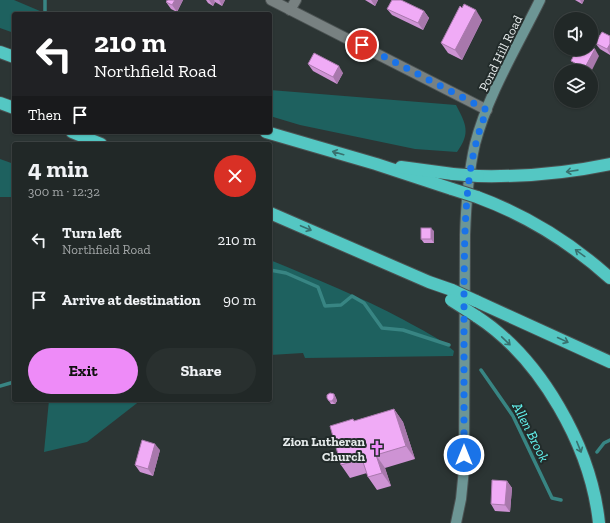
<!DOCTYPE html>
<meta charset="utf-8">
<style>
body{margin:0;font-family:"Zilla Slab",serif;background:#29302f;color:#f1f3f6;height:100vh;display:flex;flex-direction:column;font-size:15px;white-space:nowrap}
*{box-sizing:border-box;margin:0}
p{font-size:13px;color:#a2a6a7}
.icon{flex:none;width:22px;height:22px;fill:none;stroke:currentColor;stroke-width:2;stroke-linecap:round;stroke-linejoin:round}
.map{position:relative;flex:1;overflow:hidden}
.details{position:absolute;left:12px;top:142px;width:260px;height:260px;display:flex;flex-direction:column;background:#212827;border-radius:4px;box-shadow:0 1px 3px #0004,0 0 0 1px #3e4444}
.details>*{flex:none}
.hud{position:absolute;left:12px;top:12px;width:260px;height:122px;border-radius:4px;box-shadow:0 1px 3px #0004,0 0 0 1px #3e4444;background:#202124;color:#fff;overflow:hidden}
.buttons{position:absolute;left:554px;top:12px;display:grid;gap:8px}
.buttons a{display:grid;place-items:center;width:44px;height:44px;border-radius:50%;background:#212827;box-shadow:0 1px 3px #0004,0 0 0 1px #3e4444;font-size:20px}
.pin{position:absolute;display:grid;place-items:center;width:34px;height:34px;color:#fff;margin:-17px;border:2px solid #fff;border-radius:50%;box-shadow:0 1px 4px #0007}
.me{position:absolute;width:44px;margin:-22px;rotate:0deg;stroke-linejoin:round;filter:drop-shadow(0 0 3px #0008)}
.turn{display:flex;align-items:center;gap:14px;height:84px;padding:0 16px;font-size:18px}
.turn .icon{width:52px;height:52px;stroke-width:2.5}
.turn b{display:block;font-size:28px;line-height:34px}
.then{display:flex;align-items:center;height:38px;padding:0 16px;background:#0003;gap:8px;font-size:15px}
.round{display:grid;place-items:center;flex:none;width:42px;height:42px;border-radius:21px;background:#29302f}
.summary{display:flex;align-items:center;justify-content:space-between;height:68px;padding:0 16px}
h1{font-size:24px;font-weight:800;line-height:30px}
.cta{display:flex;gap:8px;margin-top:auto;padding:8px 16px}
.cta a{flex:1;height:46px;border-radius:24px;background:#ee8bf8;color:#111;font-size:16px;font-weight:800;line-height:46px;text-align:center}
.cta a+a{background:#29302f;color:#f1f3f6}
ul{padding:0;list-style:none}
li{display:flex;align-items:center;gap:12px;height:60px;padding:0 16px}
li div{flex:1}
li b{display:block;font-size:15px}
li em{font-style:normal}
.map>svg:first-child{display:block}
.green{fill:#1e615f}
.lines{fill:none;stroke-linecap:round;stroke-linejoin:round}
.stream{stroke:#388583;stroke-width:3.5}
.minor-casing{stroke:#4b5252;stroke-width:12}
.tertiary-casing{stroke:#4b5252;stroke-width:12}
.secondary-casing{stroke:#4b5252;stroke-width:12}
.motorway-casing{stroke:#4b5252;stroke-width:14}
.minor{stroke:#788181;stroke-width:10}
.tertiary{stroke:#788181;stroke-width:10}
.secondary{stroke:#6d9695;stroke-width:10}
.motorway{stroke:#54c7c3;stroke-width:12}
.motorway-bridge-casing{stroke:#4b5252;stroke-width:14;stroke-linecap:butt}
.motorway-bridge{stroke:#54c7c3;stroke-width:12}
.wall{fill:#ce93d4}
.shaded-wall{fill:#a878ac}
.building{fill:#f0abf6;stroke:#a878ac}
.oneway{stroke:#38716f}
.route{stroke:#1a73e8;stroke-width:7;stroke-dasharray:0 12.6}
.labels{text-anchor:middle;stroke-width:4;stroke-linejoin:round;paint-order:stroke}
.street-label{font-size:13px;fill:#e6ebeb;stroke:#222b2a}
.poi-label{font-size:13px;font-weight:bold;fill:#e6ebeb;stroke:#222b2a;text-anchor:end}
.water-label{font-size:14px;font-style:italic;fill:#64f7f2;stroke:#222b2a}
</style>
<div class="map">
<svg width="610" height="523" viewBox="0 0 610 523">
<rect width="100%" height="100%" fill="#2c3534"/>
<g class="green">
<polygon points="0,0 14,0 47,14 14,14 14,33 0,28"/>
<path d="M270 90 456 105C466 124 471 133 457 152L415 149 300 125 270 116Z"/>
<polygon points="0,159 14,164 14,197 0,197"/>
<path d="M270 260C316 279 361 297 404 320 422 330 439 338 454 351L453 356 305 358 303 353 270 355Z"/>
<polygon points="49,400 141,400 87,442 44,452"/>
</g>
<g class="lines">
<g class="stream">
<polyline points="45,14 45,0"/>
<polyline points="270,270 286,273 318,287 325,306 341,305 352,296 364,303 382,328 403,330 449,345"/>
<polyline points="481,370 513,416 552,498 561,500"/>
<polyline points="0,386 14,382"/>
<polyline points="597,452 604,443 610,440"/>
</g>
<g class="minor-casing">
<polyline id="minor" points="290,10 296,0"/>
</g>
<g class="tertiary-casing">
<polyline id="tertiary" points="271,0 487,110"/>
</g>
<g class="secondary-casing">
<path id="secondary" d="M456 523 461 499 464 469 465 235C466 205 468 174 475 144 488 94 517 47 540 0"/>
</g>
<g class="motorway-casing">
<g id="motorway">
<polyline points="0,52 14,57"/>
<polyline points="0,103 14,108"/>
<polyline points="72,132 101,144"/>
<polyline points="266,132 376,164 452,189"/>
<polyline points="401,167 453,174"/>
<path d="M478 176C523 177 567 173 610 164"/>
<path d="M477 197C526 215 571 243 610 278"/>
<polyline points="270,213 429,282 452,290"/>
<polyline points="476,301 610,362"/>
<path d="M476 316C541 358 591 447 599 523"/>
</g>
</g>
<use href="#minor" class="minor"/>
<use href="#tertiary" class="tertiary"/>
<use href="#secondary" class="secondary"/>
<use href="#motorway" class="motorway"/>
<g class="motorway-bridge-casing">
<g id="motorway-bridge">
<polyline points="453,174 478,176"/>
<polyline points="452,189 477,197"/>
<polyline points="452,290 476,301"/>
<polyline points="451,300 476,316"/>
</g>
</g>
<use href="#motorway-bridge" class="motorway-bridge"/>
</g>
<g class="wall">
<polygon points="166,0 183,0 177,12 171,9 166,2 167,1"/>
<polygon points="206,0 225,0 222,6 215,2 213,6 208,3"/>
<polygon points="365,0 378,0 375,6"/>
<polygon points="575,0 584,0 582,4"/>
<polygon points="462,8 482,20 462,60 448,53 441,43"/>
<polygon points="387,9 424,11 429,18 423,30 392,15"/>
<polygon points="610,36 610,55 600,49 595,43"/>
<polygon points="308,64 343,73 337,84 313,71"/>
<polygon points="434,231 434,243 424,243 421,239"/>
<polygon points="334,394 336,398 337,401 335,404 331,404 327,398"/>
<polygon points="394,409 403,422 415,459 385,468 391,486 377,490 368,477 367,473 350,478 341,465 353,419 354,421"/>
<polygon points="160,450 153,476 140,472 135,465"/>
<polygon points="507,481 512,488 510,512 495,511 491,504"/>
</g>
<g class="shaded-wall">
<polygon points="175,0 183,0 177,12 172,5"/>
<polygon points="209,0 214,0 215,2 213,6"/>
<polygon points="219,0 225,0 222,6"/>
<polygon points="371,0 378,0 375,6"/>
<polygon points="580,0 584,0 582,4"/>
<polygon points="476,10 482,20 462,60 455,50"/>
<polygon points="424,11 429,18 423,30 418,23"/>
<polygon points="610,44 610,54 607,49"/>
<polygon points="595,49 599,56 591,72 591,71 583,71"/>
<polygon points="339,66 343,73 337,84 333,77"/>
<polygon points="431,228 434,231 434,243 431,239"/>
<polygon points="334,394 336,398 337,401 335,404 332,401"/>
<polygon points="394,409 403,422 415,459 406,446"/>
<polygon points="155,444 160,450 153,476 148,469"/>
<polygon points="376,455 385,468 391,486 382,473"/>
<polygon points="507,481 512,488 510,512 505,505"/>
</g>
<g class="building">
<polygon points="168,0 175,0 172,5 166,2"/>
<polygon points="392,0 401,0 424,11 418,23 387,9"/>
<polygon points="464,4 476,10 455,50 441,43 460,6 462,8"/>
<polygon points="602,32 610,36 610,44 607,49 595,43"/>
<polygon points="591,47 595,49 583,71 571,71 575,63 571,61 577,49 591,49"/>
<polygon points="314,53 339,66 333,77 308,64"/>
<rect x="421" y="228" width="10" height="11"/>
<polygon points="330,393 334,394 334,398 332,401 329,401 327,398 327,395"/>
<polygon points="394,409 406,446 376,455 382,473 368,477 362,459 341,465 330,426 353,419 354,421"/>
<polygon points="142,440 155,444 148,469 135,465"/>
<polygon points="492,480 507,481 505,505 491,504"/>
</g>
<defs><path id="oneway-shaft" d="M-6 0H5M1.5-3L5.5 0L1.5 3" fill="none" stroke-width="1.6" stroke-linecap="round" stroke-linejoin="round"/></defs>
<g class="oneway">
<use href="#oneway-shaft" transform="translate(338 153) rotate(-164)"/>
<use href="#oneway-shaft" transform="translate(572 171) rotate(172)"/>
<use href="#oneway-shaft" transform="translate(306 228) rotate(23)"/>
<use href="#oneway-shaft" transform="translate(580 253) rotate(-144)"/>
<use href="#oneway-shaft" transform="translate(563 340) rotate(25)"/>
<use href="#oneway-shaft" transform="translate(506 341) rotate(44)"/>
<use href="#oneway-shaft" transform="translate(579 447) rotate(68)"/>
</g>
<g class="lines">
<path class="route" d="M362 45 487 110C464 165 465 225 464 284 464 341 464 398 464 455"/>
</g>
<defs>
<g id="church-bare" transform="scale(1.2)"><path d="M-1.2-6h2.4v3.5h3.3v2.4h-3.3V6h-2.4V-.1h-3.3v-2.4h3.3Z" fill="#ee8bf8" stroke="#222b2a" stroke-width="2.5" paint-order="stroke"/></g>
</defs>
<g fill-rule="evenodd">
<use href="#church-bare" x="377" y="448"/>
</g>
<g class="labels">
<g class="street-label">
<text transform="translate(500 53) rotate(-64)" y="5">Pond Hill Road</text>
</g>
<g class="poi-label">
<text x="365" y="446">Zion Lutheran<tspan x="365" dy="15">Church</tspan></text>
</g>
<g class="water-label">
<text transform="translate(531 432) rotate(63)" y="5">Allen Brook</text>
</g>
</g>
</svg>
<div class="buttons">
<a><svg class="icon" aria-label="sound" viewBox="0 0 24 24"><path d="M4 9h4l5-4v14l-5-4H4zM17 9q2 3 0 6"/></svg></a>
<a><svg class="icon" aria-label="layers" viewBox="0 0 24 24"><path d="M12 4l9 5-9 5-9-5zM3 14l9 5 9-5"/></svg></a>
</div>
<div class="pin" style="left:362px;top:45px;background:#d93025"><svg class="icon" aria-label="arrive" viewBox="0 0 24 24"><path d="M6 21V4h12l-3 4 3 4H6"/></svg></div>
<svg class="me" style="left:464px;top:455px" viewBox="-20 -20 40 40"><circle r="17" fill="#1a73e8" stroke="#fff" stroke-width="3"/><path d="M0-11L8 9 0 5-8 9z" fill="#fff"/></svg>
<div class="hud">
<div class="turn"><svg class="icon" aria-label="left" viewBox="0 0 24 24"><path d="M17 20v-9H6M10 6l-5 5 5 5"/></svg><div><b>210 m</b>Northfield Road</div></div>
<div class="then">Then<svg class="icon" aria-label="arrive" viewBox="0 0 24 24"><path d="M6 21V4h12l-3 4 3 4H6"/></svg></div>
</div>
<section class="details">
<div class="summary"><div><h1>4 min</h1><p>300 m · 12:32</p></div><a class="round" style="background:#d93025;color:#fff"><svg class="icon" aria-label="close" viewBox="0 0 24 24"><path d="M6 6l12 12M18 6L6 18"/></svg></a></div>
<ul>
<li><svg class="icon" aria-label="left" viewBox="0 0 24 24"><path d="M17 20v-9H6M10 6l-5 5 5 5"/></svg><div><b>Turn left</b><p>Northfield Road</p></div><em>210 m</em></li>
<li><svg class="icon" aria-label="arrive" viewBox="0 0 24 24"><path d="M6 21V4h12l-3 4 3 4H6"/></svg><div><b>Arrive at destination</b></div><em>90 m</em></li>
</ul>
<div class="cta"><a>Exit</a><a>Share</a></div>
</section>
</div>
